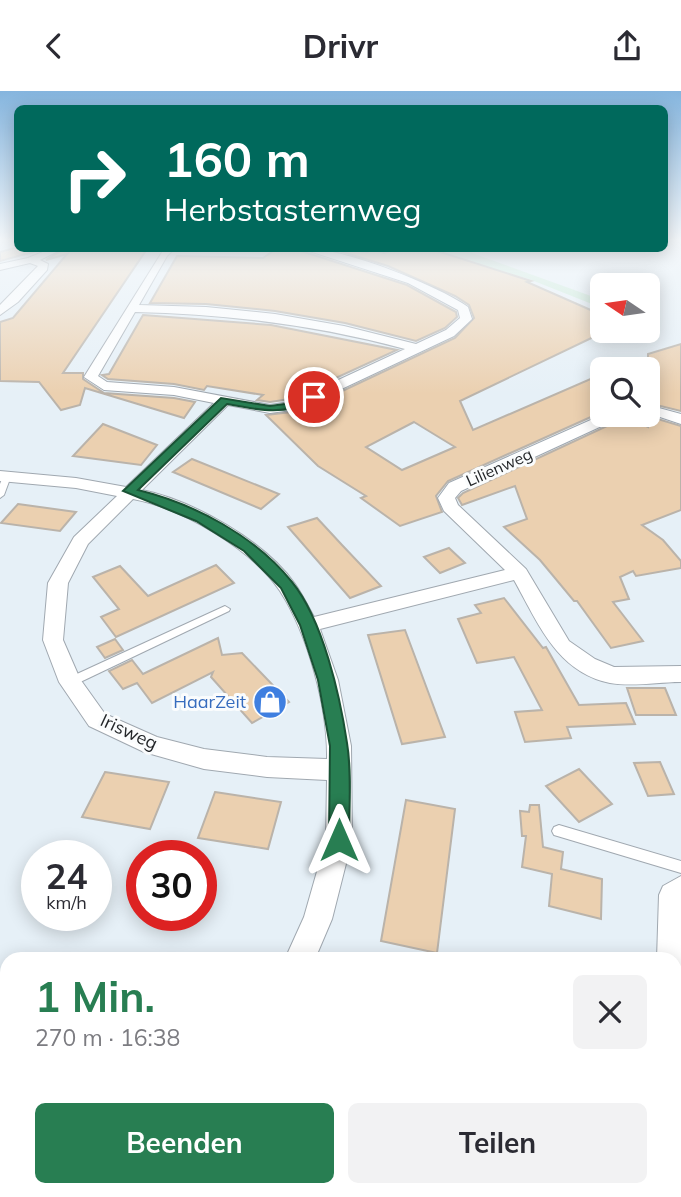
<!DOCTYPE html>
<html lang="de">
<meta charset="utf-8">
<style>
body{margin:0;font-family:Mulish,sans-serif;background:#f2f2f3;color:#2b2b33;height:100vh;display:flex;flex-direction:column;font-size:26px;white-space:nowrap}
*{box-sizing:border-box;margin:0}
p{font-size:23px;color:#7c7c81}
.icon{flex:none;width:38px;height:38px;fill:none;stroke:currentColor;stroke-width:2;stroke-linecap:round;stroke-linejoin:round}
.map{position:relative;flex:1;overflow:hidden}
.panel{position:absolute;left:0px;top:861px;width:682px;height:245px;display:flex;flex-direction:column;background:#fff;border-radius:21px 21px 0 0;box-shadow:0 4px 18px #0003}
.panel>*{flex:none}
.banner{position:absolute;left:14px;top:14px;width:654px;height:147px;border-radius:10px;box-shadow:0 4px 18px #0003;background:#00695c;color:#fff;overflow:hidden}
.needle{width:46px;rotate:283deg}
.controls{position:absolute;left:590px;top:182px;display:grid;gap:14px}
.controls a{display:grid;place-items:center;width:70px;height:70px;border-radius:10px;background:#fff;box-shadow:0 4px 18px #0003;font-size:35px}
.speed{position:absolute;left:21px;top:749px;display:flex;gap:14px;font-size:35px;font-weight:700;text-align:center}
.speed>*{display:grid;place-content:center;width:91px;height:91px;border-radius:50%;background:#fff;box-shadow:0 4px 18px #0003;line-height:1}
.speed small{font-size:18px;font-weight:400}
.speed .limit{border:10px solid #d22;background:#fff;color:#111}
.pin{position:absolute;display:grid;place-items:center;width:60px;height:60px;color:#fff;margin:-30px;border:4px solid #fff;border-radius:50%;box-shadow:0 2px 7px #0007}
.me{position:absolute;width:77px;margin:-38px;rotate:0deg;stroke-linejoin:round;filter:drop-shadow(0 0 5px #0008)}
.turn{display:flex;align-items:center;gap:24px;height:147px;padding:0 35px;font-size:32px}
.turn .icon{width:91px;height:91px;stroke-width:2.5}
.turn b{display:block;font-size:49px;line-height:60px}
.round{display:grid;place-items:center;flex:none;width:74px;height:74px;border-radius:10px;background:#f2f2f3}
.head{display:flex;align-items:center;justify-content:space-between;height:119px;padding:0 35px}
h1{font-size:42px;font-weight:700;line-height:52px;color:#287e52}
.button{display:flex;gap:14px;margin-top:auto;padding:14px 35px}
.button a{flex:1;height:80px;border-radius:10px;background:#287e52;color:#fff;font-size:28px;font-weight:700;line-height:80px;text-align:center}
.button a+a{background:#f2f2f3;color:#2b2b33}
header{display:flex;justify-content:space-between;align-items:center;height:91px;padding:0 35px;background:#fff;font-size:32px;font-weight:700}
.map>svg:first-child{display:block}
.green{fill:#c7e9d4}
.building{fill:#ebd0b0;stroke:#bab3aa;stroke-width:2;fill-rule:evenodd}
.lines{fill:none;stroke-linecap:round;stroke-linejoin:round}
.service-casing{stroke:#a0a8b0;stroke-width:2}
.minor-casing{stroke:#a0a8b0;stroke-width:2}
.service{fill:#fff;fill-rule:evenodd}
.minor{fill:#fff;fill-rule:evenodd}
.route{fill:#287e52;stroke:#1a5235;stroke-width:2}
.labels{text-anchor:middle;stroke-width:6;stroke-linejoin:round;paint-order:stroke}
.far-street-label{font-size:16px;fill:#232629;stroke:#fafcfd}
.shop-label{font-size:18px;fill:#366cbe;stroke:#fafcfd;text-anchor:end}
.street-label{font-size:18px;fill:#232629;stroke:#fafcfd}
</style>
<header><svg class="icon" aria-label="back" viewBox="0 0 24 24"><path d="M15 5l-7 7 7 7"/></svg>Drivr<svg class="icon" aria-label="share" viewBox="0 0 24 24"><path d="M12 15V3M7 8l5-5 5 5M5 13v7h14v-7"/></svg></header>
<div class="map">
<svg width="681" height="1106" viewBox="0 0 681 1106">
<rect width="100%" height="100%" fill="#e6f0f7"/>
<polygon class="green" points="425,158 464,159 602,209 602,217 529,188"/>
<g class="building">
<polygon points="18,156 18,158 44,158 0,170 0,161"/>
<polygon points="64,158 147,158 63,282 83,282 83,288 104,302 174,307 195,311 184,327 85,297 80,314 61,319 39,291 0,290 0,231 13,227 67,163 46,169"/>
<polygon points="276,158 301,160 407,194 456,221 457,226 445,237 416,250 345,232 275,220 206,213 150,212 177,165 263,167"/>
<path d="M341 158 367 161 373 158 384 162 395 158H431L531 190 527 191 602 224V240H606L460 310 473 339 602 283V321L448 390 436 405 442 421 400 435 361 407 366 405 318 375 266 324 300 320 455 247 474 227 469 214 455 205 388 175 336 159ZM414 331 455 356 402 379 366 356Z"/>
<polygon points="143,224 271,234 397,259 290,308 270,311 257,309 263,304 207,295 204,299 174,293 108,288 102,284 109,283"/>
<polygon points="681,253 681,320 648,312 648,263"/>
<polygon points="623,324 648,336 648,325 681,335 681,419 642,434 663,449 681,470 681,477 636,485 633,480 620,486 629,508 613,511 643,550 611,557 577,510 574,510 540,469 504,436 527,428 515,395 462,414 458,407 463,402 620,329"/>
<polygon points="103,333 157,354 141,374 73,365"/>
<polygon points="192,368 279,403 261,418 173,381"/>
<polygon points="18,413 76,421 60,440 1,432"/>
<polygon points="317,427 342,454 381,495 350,507 288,436"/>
<polygon points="449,457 465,472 440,482 424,466"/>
<polygon points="216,474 234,492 116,546 101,526 119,518 93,486 120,475 148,505"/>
<polygon points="504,507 543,557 546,556 579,614 626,612 635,633 567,636 571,647 525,651 515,621 542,619 514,566 477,572 458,528 481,522 475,514"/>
<polygon points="405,539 445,646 402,653 368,544"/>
<polygon points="218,547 222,564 242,562 289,611 252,632 211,586 213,581 152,612 137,592 123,598 109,580 132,569 143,583"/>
<polygon points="115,548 123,559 105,567 97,556"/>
<polygon points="627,597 665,597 676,624 636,624"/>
<polygon points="660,671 674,703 648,705 634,672"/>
<polygon points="579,678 612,713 579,731 546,695"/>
<polygon points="105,681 169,691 150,738 82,726"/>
<polygon points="215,701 281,711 268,758 198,747"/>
<polygon points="406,709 455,718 437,862 381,850"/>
<polygon points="530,714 539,714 543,756 563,761 561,778 602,788 601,828 549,815 552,783 522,776 526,745 522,745 520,720 529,721"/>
</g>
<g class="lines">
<g class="service-casing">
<g id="service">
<polygon points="4,383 7,383 11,385 4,404 0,407 0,393"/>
<polygon points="225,515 230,518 229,520 74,594 66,594 64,591 66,588"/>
<polygon points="559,734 681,770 681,782 554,744 552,740 554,736"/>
</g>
</g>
<g class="minor-casing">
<g id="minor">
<polygon points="50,158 62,158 40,169 48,173 47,179 18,211 0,224 0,214 38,175 30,172 0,179 0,173 28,167"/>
<path d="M164 158H174L167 165 139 214 206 216 275 223 344 235 416 253 446 239 460 227 458 219 408 192 303 158C339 155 437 194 468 216L472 228 454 245 299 318 270 322 228 314 142 399C192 409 265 450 295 493 302 503 308 515 314 526L505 479 444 420 438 407 449 392 602 324H621L619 327 461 400 455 407 458 414 526 478 569 550 595 568 614 576 681 575V591C659 591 632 596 610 592 557 581 538 532 514 489L320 538 338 589 351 655 352 749 332 828 315 868H285L304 826 326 749 327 689 267 686 204 678 144 661 89 635 59 591 43 549 48 492 74 446 117 405 76 397 0 390V380L76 387 126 396 214 312 174 304 104 299 84 286ZM135 221C227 223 316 234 405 258L291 311 270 314 174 296 107 291 98 285ZM133 408C182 417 252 458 280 500 308 543 328 617 327 668L267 666 204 658 157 646 105 623 80 588 63 549 68 492 88 453Z"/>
<polygon points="648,314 681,323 681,333 648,322"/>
<polygon points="681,785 681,879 676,881 676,868 657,868 659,804 663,795"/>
<polygon points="676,1097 675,1106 639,1106 640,1099"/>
<polygon points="59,1099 102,1099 99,1106 56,1106"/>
</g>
</g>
<use href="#service" class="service"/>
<use href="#minor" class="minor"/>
</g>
<linearGradient id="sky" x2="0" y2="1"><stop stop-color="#85b5de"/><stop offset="0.49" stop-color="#f4f8fb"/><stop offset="1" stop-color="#f4f8fb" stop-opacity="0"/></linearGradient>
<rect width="681" height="303" fill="url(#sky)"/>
<path class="route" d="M314 303 319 306 318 309C283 324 263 320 227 313L138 399C195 413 255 445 292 491 323 529 340 605 347 652 352 683 349 718 349 749L346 755 339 758 332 755 329 749 330 655 318 589 300 534 281 497 244 460 196 430 123 400 221 307 270 315 292 312Z"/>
<defs>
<g id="shop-disc" transform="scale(1.75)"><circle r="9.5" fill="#3f7fe0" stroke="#fafcfd"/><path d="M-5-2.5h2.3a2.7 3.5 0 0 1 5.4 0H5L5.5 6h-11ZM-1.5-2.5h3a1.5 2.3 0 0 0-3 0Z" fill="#fff"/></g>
</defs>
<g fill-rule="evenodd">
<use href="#shop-disc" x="270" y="611"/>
</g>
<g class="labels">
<g class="far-street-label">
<text transform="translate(499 376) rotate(-24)" y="6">Lilienweg</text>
</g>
<g class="shop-label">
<text x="246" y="617">HaarZeit</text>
</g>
<g class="street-label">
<text transform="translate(129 641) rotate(25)" y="6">Irisweg</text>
</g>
</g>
</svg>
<div class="controls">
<a><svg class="needle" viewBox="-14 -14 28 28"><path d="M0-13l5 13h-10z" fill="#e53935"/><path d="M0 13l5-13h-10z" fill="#7c7c81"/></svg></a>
<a><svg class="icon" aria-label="search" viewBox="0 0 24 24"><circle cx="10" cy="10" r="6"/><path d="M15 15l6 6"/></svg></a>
</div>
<div class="speed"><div>24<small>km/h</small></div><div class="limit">30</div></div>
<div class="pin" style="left:314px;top:306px;background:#d93025"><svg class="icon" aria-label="arrive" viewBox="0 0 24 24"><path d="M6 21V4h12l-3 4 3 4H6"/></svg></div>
<svg class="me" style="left:339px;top:749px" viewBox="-20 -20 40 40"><path d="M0-17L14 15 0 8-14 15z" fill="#287e52" stroke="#fff" stroke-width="4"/></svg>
<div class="banner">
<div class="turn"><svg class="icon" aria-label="right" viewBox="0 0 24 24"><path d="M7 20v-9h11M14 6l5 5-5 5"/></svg><div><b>160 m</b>Herbstasternweg</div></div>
</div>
<section class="panel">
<div class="head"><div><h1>1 Min.</h1><p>270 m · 16:38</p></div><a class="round"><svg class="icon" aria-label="close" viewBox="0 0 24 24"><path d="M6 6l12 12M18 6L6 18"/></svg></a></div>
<div class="button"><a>Beenden</a><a>Teilen</a></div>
</section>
</div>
